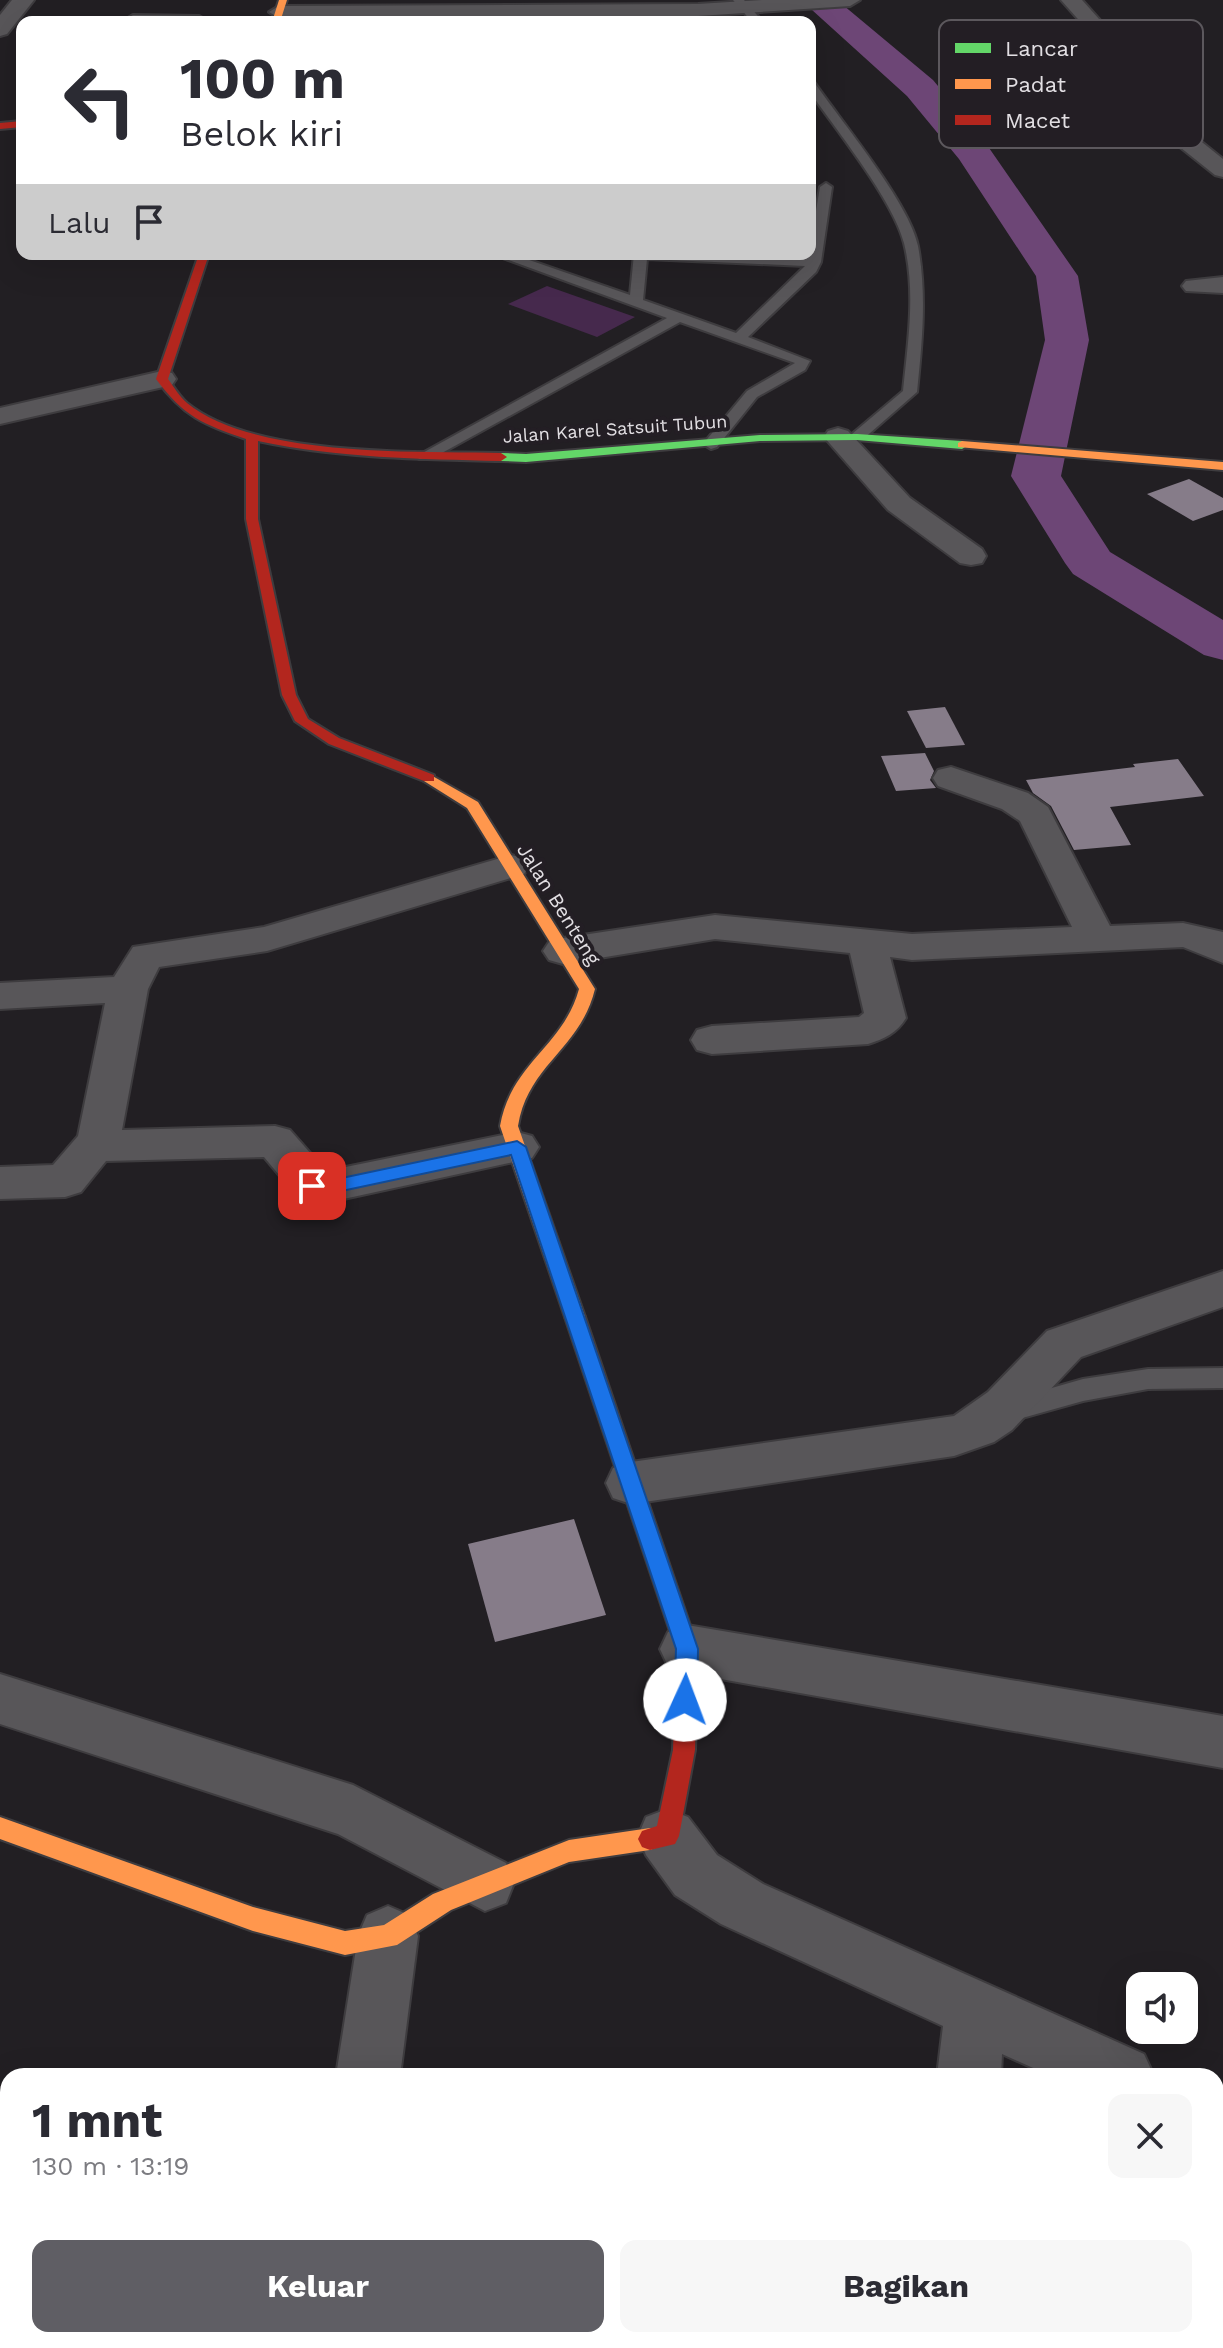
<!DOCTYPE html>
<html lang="id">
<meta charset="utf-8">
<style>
body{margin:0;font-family:"Work Sans",sans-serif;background:#f7f7f7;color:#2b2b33;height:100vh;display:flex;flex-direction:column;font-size:30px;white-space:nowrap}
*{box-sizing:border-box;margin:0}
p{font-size:26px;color:#7c7c81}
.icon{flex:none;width:44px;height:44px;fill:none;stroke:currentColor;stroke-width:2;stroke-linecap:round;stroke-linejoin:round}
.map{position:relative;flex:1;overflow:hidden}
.drawer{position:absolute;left:0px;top:2068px;width:1224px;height:280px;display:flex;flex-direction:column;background:#fff;border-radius:24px 24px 0 0;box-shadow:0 8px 32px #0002}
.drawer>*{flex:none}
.banner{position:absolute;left:16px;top:16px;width:800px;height:244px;border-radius:16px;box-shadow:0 8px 32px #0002;background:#fff;color:#2b2b33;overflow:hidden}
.buttons{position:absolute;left:1126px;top:1972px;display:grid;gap:16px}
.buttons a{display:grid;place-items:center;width:72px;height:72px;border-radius:16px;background:#fff;box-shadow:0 8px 32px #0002;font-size:40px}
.pin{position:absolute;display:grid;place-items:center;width:68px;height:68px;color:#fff;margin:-34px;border-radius:16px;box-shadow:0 4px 12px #0006}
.me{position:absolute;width:88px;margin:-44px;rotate:2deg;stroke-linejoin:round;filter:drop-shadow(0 0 6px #0008)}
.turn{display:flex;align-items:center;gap:28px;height:168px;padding:0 32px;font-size:36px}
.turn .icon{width:104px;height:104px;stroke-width:2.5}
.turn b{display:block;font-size:56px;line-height:68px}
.then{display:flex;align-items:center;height:76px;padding:0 32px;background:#0003;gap:16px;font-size:30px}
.round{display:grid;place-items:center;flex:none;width:84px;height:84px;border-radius:16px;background:#f7f7f7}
.overview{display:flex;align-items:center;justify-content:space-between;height:136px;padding:0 32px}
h1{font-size:48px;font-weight:700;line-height:60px}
.action{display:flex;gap:16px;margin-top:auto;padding:16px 32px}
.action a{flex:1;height:92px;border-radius:16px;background:#5f5e64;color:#fff;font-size:32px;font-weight:700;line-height:92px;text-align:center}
.action a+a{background:#f7f7f7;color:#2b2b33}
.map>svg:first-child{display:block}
.green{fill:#46294d}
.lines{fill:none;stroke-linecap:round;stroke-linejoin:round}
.river{fill:#6d4676;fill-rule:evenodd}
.building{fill:#867c89}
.lane-casing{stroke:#3e3c3f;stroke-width:4}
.street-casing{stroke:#3e3c3f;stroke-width:4}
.fast-casing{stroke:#3e3c3f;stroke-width:4}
.slow-casing{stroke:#3e3c3f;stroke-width:4}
.jam-casing{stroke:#3e3c3f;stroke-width:4}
.lane{fill:#585659;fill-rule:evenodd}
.street{fill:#585659;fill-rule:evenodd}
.fast{fill:#63d668;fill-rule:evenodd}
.slow{fill:#ff974d;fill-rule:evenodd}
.jam{fill:#b3261e;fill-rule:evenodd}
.route{fill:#1a73e8;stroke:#114b97;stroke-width:2}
.labels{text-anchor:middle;stroke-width:8;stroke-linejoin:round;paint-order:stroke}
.far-street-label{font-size:18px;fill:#e2dfe3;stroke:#231e24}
.street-label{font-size:20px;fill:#e2dfe3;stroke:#231e24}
.key{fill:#231e24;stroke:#5c585d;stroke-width:2}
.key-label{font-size:22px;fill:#e2dfe3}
</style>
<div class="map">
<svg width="1223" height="2348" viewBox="0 0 1223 2348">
<rect width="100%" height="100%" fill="#221f23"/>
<polygon class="green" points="547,286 635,317 597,337 508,304"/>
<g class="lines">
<polygon class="river" points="801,0 837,0 933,80 987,145 1078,276 1089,340 1061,476 1110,552 1223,620 1223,660 1204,655 1073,574 1065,563 1011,476 1045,340 1036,276 959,159 907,96"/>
</g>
<g class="building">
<polygon points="1189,479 1223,498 1223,510 1193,521 1147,494"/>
<polygon points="945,707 965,745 926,748 907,711"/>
<polygon points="925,753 934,771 930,780 936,788 896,791 881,756"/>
<polygon points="1178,759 1204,796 1110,807 1131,845 1074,850 1051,806 1033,793 1026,780 1135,767 1133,764"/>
<polygon points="574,1519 606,1615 495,1642 468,1544"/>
</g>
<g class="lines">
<g class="lane-casing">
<g id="lane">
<polygon points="733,0 744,0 763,22 752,22"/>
<path d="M810 81 814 82C841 121 910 204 918 246 927 295 922 343 917 392L862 440H852V434L903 391C908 342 916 291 904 243 893 200 837 131 810 92Z"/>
<path d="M826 183 832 187 821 262 816 272 748 337 810 361 805 370 757 397 717 447 711 449 703 444 747 391 795 363 680 322 431 459H419L417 456 667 318 492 254H512L630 295 634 254 808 258 820 187ZM647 259 805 266 736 333 643 300Z"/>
<polygon points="1223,1368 1223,1388 1148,1389 1083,1401 1008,1422 999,1419 995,1411 999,1403 1083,1379 1148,1369"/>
</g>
</g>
<g class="street-casing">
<g id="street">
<polygon points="12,0 34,0 7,34 0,36 0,15"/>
<polygon points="762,0 860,0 850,6 698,16 279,18 269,12 279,6 698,4"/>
<polygon points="1061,0 1082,0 1099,19 1162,110 1223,159 1223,177 1215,175 1146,120 1085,27"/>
<polygon points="133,15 199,16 209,22 123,21"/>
<polygon points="1223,277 1223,293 1186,291 1182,286 1186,281"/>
<polygon points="162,371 172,373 176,379 172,385 0,424 0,408"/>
<polygon points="838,428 848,431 910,498 982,549 986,556 982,563 971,565 960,563 888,510 824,437 828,431"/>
<path d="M951 767 1028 793 1048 807 1110 926 1183 923 1223 932V963L1183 947 912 960 890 957 906 1018C897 1033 884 1039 868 1044L712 1054 697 1050 691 1040 697 1030 712 1026 859 1017 864 1013 850 953 715 939 563 964 549 960 543 951 549 942 563 938 715 915 912 934 1072 927 1020 821 1002 809 938 786 933 778 938 770Z"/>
<polygon points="511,855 524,858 530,866 524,874 267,951 159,967 148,989 122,1130 275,1126 290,1130 326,1171 517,1132 532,1136 539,1147 532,1158 316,1205 300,1200 264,1157 106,1161 81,1192 65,1197 0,1199 0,1167 53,1165 78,1136 105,1003 0,1009 0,983 114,977 133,947 264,927"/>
<polygon points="1223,1271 1223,1307 1081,1357 1012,1430 994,1442 954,1456 631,1504 613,1498 606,1483 613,1468 631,1462 954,1416 988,1392 1047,1331"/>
<polygon points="687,1625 1223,1716 1223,1768 687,1673 668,1666 660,1649 668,1632"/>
<polygon points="0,1674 353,1785 506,1863 514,1883 506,1903 485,1911 338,1834 0,1724"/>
<polygon points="667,1809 688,1817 717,1855 763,1884 1144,2054 1154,2076 1051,2076 1002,2054 1001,2076 937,2076 943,2026 721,1924 675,1895 646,1855 638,1836 646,1817"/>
<polygon points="388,1906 409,1915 418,1936 400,2076 336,2076 358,1936 367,1915"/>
<polygon points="1216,2086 1223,2089 1223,2153 1216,2150"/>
<polygon points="1216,2197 1223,2200 1223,2266 1216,2263"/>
<polygon points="303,2340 371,2340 370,2348 302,2348"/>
</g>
</g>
<g class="fast-casing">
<polygon id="fast" points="857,434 962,441 968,445 962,449 857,440 760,441 526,462 501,461 495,457 501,453 526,454 760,435"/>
</g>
<g class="slow-casing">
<g id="slow">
<polygon points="279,0 287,0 280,22 272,22"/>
<polygon points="962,441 1223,462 1223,470 958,447 958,443"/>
<path d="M429 774 478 802 595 989C580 1050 528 1064 518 1126L585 1317 582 1322H568L565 1317 500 1126C511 1063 563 1047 579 989L467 808 424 781V775Z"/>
<polygon points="0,1817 253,1907 345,1931 384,1925 433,1894 569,1840 650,1828 658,1831 662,1839 658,1847 650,1850 569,1862 451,1910 397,1945 345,1955 253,1931 0,1839"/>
</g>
</g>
<g class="jam-casing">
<g id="jam">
<polygon points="22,121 22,127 0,129 0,123"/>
<path d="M199 254H209L168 379C174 387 179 396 187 403 255 458 416 451 501 453L507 457 501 461C419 459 338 458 258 441V519L296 695 308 719 339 738 434 775V781H424L329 744 295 721 282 695 246 519V439C203 424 184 417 156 379Z"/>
<polygon points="575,1310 582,1312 585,1317 698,1649 695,1750 679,1836 675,1844 650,1850 642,1847 638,1839 642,1831 657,1826 673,1750 676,1649 565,1317 568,1312"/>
</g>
</g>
<use href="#lane" class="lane"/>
<use href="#street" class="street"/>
<use href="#fast" class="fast"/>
<use href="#slow" class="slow"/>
<use href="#jam" class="jam"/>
</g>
<polygon class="route" points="517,1141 526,1147 698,1649 697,1700 693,1707 685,1710 677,1707 674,1700 676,1649 511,1155 323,1195 305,1191 303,1186 312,1179 323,1182"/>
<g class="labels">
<g class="far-street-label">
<text transform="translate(615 429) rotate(-4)" y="6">Jalan Karel Satsuit Tubun</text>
</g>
<g class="street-label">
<text transform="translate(559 904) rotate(58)" y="7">Jalan Benteng</text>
</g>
</g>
<rect x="939" y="20" width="264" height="128" rx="12" class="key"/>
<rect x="955" y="43" width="36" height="10" fill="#63d668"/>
<rect x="955" y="79" width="36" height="10" fill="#ff974d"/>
<rect x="955" y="115" width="36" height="10" fill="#b3261e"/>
<g class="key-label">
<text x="1005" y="56">Lancar</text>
<text x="1005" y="92">Padat</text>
<text x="1005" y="128">Macet</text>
</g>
</svg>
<div class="buttons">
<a><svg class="icon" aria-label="sound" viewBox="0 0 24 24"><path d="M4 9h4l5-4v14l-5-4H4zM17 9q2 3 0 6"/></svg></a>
</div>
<div class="pin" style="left:312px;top:1186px;background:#d93025"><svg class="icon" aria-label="arrive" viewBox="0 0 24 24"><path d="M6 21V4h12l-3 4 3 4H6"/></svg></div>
<svg class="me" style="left:685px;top:1700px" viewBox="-20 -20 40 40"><circle r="19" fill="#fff"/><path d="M0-13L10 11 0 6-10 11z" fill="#1a73e8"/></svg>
<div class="banner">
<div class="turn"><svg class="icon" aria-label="left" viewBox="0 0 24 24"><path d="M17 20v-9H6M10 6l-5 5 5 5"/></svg><div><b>100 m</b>Belok kiri</div></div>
<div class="then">Lalu<svg class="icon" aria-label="arrive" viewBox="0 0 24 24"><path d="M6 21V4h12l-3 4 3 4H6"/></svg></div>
</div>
<section class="drawer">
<div class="overview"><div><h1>1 mnt</h1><p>130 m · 13:19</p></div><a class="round"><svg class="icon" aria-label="close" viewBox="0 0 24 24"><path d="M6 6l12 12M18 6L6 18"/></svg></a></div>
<div class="action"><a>Keluar</a><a>Bagikan</a></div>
</section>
</div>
